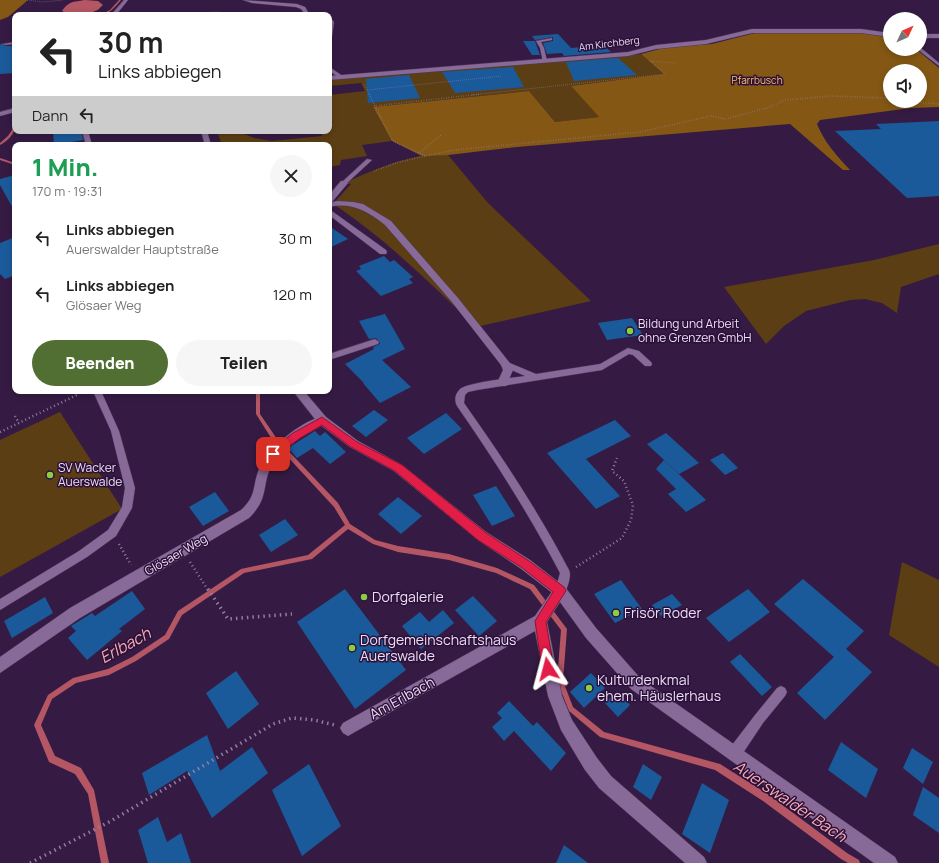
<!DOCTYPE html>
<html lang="de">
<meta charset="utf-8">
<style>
body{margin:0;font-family:Manrope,sans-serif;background:#f6f6f6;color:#222;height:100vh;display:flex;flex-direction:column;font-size:15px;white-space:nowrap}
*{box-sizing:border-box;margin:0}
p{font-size:13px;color:#767676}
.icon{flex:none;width:22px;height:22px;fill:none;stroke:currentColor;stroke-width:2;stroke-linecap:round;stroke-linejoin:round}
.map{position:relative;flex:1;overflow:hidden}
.side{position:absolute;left:12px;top:142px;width:320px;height:252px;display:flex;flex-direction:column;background:#fff;border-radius:8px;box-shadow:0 2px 6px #0003}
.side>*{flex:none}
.banner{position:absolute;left:12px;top:12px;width:320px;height:122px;border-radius:8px;box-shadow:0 2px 6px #0003;background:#fff;color:#222;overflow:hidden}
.needle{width:26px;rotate:46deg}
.tools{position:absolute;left:883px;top:12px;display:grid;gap:8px}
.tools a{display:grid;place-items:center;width:44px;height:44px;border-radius:50%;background:#fff;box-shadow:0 2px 6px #0003;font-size:20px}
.pin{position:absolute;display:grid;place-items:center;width:34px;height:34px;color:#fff;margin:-17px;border-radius:8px;box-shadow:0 2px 6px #0006}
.me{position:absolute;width:44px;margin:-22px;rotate:351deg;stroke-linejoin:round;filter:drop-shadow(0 0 3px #0008)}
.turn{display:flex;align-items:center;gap:14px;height:84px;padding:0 20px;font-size:18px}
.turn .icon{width:52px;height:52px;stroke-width:2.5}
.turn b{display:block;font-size:28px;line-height:34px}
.then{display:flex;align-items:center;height:38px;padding:0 20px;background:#0003;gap:8px;font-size:15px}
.round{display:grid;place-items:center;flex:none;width:42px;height:42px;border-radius:21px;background:#f6f6f6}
.head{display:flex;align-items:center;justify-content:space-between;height:68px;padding:0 20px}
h1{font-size:24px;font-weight:800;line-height:30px;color:#1e9e55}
.cta{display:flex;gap:8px;margin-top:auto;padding:8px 20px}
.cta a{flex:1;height:46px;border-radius:24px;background:#516f33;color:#fff;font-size:16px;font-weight:800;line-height:46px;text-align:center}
.cta a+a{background:#f6f6f6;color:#222}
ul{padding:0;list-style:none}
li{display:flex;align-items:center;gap:12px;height:56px;padding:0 20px}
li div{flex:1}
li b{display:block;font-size:15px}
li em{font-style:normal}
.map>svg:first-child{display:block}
.green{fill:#5c3e14}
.forest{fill:#845814;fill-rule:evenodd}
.water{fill:#b45664}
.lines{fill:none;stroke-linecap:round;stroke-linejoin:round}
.stream{fill:#b45664;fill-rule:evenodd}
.building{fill:#1b5a9a}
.service-casing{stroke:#4e375a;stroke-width:1}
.minor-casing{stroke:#4e375a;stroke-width:1}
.secondary-casing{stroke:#4e375a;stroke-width:1}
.path-far3{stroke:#927d9e;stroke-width:1;stroke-dasharray:0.5 1.5;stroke-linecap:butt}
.path-far2{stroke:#927d9e;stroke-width:1.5;stroke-dasharray:0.5 2;stroke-linecap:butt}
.path-far1{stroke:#927d9e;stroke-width:2.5;stroke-dasharray:1 3;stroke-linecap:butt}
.path{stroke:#927d9e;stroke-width:3.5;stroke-dasharray:1.5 4;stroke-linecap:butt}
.service{fill:#876a98;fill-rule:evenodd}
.minor{fill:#876a98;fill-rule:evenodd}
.secondary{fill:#876a98;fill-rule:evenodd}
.route{fill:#e11d48;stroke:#92132f}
.poi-dot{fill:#8ace47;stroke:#2b1138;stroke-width:1.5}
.labels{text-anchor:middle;stroke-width:3;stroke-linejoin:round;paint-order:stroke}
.far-street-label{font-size:10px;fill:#edddf7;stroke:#2b1138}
.far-park-label{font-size:10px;fill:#ffc170;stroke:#2b1138}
.poi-label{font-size:12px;fill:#edddf7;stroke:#2b1138;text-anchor:start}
.street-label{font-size:12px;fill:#edddf7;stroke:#2b1138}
.near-poi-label{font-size:14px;fill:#edddf7;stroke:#2b1138;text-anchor:start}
.near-street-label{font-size:14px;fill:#edddf7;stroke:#2b1138}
.near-water-label{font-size:16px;font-style:italic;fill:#f8abb3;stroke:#2b1138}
</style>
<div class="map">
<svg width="939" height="863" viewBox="0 0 939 863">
<rect width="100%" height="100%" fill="#351b43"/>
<g class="green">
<polygon points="641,54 664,74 571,86 599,117 555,122 529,91 373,107 392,141 362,145 367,156 341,160 340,165 329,167 329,145 222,145 217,131 238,131 254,138 272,141 322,136 321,131 329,131 329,95 365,91 361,83 329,86 329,80 604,58"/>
<path d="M448 155 488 203 591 301 476 327C431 284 385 238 333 204L351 184 344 183C369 172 394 161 420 156 429 154 439 155 448 155Z"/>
<polygon points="939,244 939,274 901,287 897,313 882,303 865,299 850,300 806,311 784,326 766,344 724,287 874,260"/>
<polygon points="60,412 122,509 0,577 0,440"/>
<polygon points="902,562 939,580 939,667 889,635"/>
</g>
<g class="forest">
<polygon points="0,0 28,0 8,17 0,20"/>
<path d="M755 33H862L887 36 890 38V49H916L939 68V107L911 108 820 120 817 124C824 142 837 156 850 170H843L790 124 517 147 448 155 422 156 392 141 373 107 529 91 555 122 599 117 571 86 664 74 641 54 667 47 712 44ZM890 71H920V101H890Z"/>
</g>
<path class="water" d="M85 0 98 1 103 5C100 7 99 10 95 11 87 15 69 16 62 11 69 1 73 2 85 0Z"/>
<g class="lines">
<g class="stream">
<path d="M119 0H121C115 7 110 14 100 15L110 10Z"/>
<path d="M14 127H15C14 135 7 141 0 145V143L8 136Z"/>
<polygon points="0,158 15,163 15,165 0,160"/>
<polygon points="256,391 260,391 260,414 277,439 338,503 350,524 375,540 398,546 449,554 497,568 534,585 567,629 563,681 573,707 604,732 720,764 769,795 847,853 859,860 860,863 848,863 841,859 763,801 715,770 600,737 569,711 557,681 561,630 530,589 496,573 449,560 398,552 373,544 348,529 312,559 244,573 182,615 169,639 136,661 109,675 76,683 52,699 41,725 55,756 81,768 94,790 109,863 101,863 88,794 75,774 49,762 34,725 48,695 73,678 108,669 132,657 165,635 178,611 241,569 308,555 345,525 334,507 273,441 256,414"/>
</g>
</g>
<g class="building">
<polygon points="558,34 571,48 603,45 611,52 564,56 562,53 547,54 543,43 553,41 553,37 535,40 532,36"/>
<polygon points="523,41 535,41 540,55 532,55"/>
<polygon points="2,43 5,46 15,46 15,73 0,74 0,45"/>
<polygon points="618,58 637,75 574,81 566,62"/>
<polygon points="513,67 524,87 455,93 442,72"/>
<polygon points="409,75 420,98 368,103 366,79"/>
<polygon points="939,121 939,196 907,198 835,131 881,129 876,124"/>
<polygon points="53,131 81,131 83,140 54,145"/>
<polygon points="15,175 15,212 0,185 0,179"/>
<polygon points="329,226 348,239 329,248"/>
<polygon points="15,237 15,275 5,279 0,274 0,243"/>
<polygon points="384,256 390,262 394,260 413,277 409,279 413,283 381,296 356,271 361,269 359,266"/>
<polygon points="385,314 405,349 382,360 411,387 380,403 363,383 364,383 345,364 374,349 373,347 378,345 380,343 376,338 369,339 359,321"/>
<polygon points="632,318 643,335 607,340 598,323"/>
<polygon points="374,410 388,420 366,437 352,426"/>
<polygon points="446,413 462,429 424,454 407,438"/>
<polygon points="615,420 631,436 586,459 620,496 596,509 547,453"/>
<polygon points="315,431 320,436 325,432 346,452 330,464 313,448 297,458 288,448"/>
<polygon points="666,433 699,463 679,474 647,444"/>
<polygon points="723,453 738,468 725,475 710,460"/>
<polygon points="664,460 706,500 686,512 668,494 676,489 656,469"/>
<polygon points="496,486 515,516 492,526 473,495"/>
<polygon points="215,492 229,511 203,526 189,507"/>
<polygon points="398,497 422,516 401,534 378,514"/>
<polygon points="285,519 298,535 271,552 259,535"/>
<polygon points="803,579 864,631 846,649 872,672 825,720 797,693 834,657 774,604"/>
<polygon points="621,580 642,609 615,623 594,594"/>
<polygon points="345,589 406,670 355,709 297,622"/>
<polygon points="748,589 770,612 729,642 706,618"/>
<polygon points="132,591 145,609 119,629 122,631 87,660 68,638 76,631 71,626 92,613 95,616"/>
<polygon points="672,594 682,605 661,616 652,605"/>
<polygon points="473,596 497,621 479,636 455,610"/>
<polygon points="45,597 53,613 12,638 4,621"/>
<polygon points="443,610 454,623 421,649 402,626 420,612 429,622"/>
<polygon points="740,654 772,687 762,696 730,662"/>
<polygon points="236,671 259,704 228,729 206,693"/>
<polygon points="591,673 605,688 584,708 570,692"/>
<polygon points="617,691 630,705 618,717 605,703"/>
<polygon points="509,701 533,726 537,722 566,753 551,771 514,731 504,741 492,727 502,718 497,713"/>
<polygon points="207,735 220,771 252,747 268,773 212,818 187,771 149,795 142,773"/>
<polygon points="841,742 878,769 866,798 828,770"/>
<polygon points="912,748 933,762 923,784 903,768"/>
<polygon points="309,764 341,826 302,856 272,790"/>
<polygon points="643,764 662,777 651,800 633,787"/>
<polygon points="702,783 729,800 710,853 682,834"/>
<polygon points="923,787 939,798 939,833 913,815"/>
<polygon points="158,817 167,842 181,833 191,863 148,863 138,830"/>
<polygon points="564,845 588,863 556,863"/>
</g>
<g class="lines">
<g class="service-casing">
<g id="service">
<polygon points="217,12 239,15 185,15 187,14"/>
<polygon points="299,14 318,14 320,15 297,15"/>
<polygon points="329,16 334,22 331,43 329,44"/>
<polygon points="552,38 552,40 541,42 544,48 547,61 543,62 540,48 536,41"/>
<polygon points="15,42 15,44 5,45 3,44"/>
<polygon points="921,48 939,63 939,66 917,49"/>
<polygon points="329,68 331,68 344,77 340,78 329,71"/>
<polygon points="367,159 372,160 346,184 342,184 342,182"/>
<polygon points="375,339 379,342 378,344 329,360 329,354"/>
<path d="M628 348 639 351 651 362 652 364 651 366H645L633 355 629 354 602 370 477 390 468 392 465 395 464 403C503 458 538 511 569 570 572 576 567 588 564 595L560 596 556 595 555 591 560 573C529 514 495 461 457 406 454 400 455 394 460 389 469 382 511 378 525 376L502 366 501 364 502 362 505 361 536 374 600 364Z"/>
<polygon points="93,391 101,391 119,431 135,488 132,508 116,536 87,557 0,610 0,599 79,551 108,530 122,507 125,488 111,431"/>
<polygon points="781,686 785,688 787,692 785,696 763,723 739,759 734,760 729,759 728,754 729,749 755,715 777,688"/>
</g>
</g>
<g class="minor-casing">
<g id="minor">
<polygon points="243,0 297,4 305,7 308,12 304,13 301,9 296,7 252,3"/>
<polygon points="752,29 861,29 890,33 890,37 861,33 752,33 706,44 656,49 628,56 329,80 329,76 628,52 656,45 706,40"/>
<rect x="920" y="34" width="19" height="4"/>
<polygon points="15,108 15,112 0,116 0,112"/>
<polygon points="201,131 207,131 211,145 205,145"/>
<polygon points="341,181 344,181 348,183 332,202 329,202 329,195"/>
<path d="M337 201 353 202 363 204 391 221 458 298 509 362 513 370 506 386H498L497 383 503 370 501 365 452 302 385 225C367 211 352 202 329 207V203Z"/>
<polygon points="329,209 386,250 387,252 386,254 380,254 329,215"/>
<path d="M322 416 326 417 327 420 326 423C308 434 282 445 272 464 261 486 270 497 249 518L80 618 0 673V657L70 608 241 510C257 495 252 487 259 469 267 448 301 422 322 416Z"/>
<polygon points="560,585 565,587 567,591 547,622 562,696 572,720 597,758 611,776 704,857 707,863 685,863 599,788 585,770 561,730 548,696 535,631 353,733 348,736 343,733 340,728 343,723 535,616 555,587"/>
</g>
</g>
<g class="secondary-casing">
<g id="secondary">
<polygon points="124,0 128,0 116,15 111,15"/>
<polygon points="82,131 88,131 92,145 86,145"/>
<polygon points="293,391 304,391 326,417 358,441 402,465 486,532 530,560 565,587 596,628 641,679 895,857 898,863 874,863 631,689 586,638 555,595 520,568 478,540 394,471 350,447 318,423"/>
</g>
</g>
<g class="path-far3">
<polyline points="27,0 43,2 63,0"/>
<polyline points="650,61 675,63"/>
<polyline points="364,84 370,95"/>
<polyline points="367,90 502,76"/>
<polyline points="472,95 665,74 650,61 648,61"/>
</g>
<g class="path-far2">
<polyline points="369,94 391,138 395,142 426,156"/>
<polyline points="906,101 939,104"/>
<polyline points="374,106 481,94"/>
<polyline points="419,153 441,135"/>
<polyline points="374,171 399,162 454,150 640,132 711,116 725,119 767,108 785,100 831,96 890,98"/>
</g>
<g class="path-far1">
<polyline points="15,416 19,423"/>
<polyline points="0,432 77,395"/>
<polyline points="119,544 131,565"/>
<polyline points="190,562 208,590"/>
<polyline points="576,567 622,538 631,520 633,505 624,481 612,471 617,458"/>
</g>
<g class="path">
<polyline points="208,589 228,619 292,614"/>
<polyline points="30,863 111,821 273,724 292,718 314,720 335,725"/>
</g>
<use href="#service" class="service"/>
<use href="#minor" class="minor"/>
<use href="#secondary" class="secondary"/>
</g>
<polygon class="route" points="322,417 357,442 402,465 486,533 529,561 564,587 566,591 564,594 546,622 554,669 552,673 548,675 544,673 542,669 535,621 553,592 521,567 478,540 395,471 351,447 322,425 300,438 277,456 270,456 269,454 270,451 293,433"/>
<g class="poi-dot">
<circle cx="630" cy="331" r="4"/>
<circle cx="50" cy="475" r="4"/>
<circle cx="364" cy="597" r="4"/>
<circle cx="616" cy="613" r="4"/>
<circle cx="352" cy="648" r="4"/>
<circle cx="589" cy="688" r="4"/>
</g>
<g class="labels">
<g class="far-street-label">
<text transform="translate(609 43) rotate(-7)" y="4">Am Kirchberg</text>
</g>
<g class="far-park-label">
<text x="757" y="84">Pfarrbusch</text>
</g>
<g class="poi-label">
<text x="638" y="328">Bildung und Arbeit<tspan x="638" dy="14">ohne Grenzen GmbH</tspan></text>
<text x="58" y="472">SV Wacker<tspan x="58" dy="14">Auerswalde</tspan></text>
</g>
<g class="street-label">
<text transform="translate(176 555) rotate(-30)" y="4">Glösaer Weg</text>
</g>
<g class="near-poi-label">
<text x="372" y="602">Dorfgalerie</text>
<text x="624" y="618">Frisör Roder</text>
<text x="360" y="645">Dorfgemeinschaftshaus<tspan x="360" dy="16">Auerswalde</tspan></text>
<text x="597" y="685">Kulturdenkmal<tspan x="597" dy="16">ehem. Häuslerhaus</tspan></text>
</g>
<g class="near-street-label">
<text transform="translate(402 698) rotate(-29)" y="5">Am Erlbach</text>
</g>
<g class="near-water-label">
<text transform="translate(125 645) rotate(-29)" y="6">Erlbach</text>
<text transform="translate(790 801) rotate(34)" y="6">Auerswalder Bach</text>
</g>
</g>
</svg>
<div class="tools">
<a><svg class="needle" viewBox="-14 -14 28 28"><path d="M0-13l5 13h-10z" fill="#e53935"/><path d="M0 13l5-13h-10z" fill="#767676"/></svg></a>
<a><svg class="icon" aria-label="sound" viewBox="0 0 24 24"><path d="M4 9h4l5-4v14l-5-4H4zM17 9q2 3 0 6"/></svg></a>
</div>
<div class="pin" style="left:273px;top:454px;background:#d93025"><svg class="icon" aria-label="arrive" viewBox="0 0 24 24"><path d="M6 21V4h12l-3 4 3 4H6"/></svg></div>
<svg class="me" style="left:548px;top:669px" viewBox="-20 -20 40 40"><path d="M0-17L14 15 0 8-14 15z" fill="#e11d48" stroke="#fff" stroke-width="4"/></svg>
<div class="banner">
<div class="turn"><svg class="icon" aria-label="left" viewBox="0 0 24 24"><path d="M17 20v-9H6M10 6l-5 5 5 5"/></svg><div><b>30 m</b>Links abbiegen</div></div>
<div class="then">Dann<svg class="icon" aria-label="left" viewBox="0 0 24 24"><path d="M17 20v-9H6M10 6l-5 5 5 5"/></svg></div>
</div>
<section class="side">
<div class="head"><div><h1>1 Min.</h1><p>170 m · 19:31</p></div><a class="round"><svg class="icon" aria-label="close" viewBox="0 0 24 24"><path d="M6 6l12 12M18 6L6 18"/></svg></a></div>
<ul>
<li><svg class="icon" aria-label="left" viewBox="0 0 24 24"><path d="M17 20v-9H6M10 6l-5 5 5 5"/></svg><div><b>Links abbiegen</b><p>Auerswalder Hauptstraße</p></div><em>30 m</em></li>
<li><svg class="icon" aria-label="left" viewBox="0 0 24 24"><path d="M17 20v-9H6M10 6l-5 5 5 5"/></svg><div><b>Links abbiegen</b><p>Glösaer Weg</p></div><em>120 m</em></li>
</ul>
<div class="cta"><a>Beenden</a><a>Teilen</a></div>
</section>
</div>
